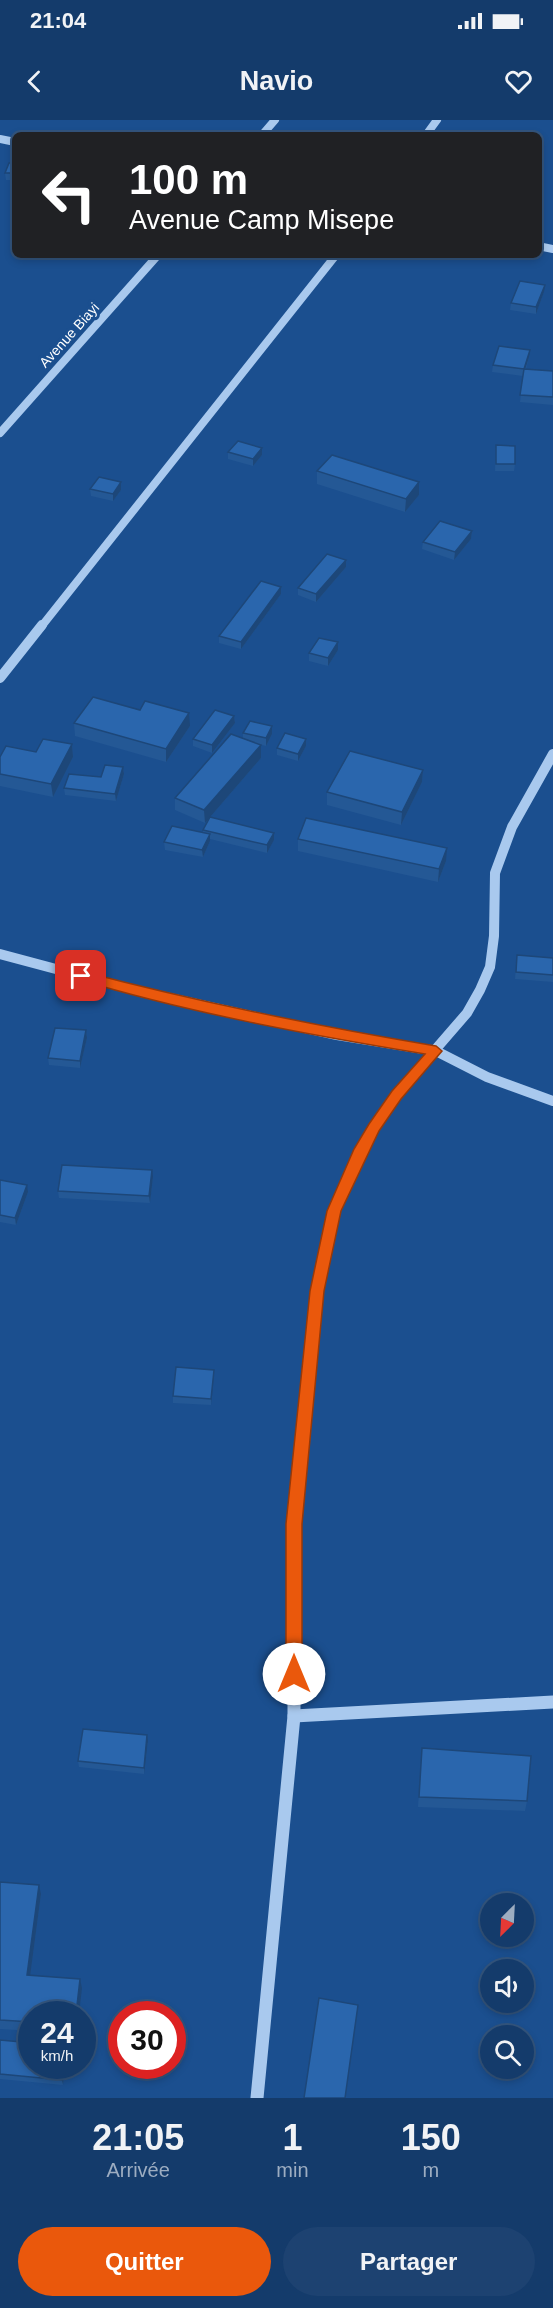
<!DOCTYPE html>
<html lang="fr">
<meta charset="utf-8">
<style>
body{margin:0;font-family:Arial,sans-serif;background:#1d4271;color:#f1f3f6;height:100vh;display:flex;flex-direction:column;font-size:22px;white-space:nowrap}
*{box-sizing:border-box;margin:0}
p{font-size:20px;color:#9dadc1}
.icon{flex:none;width:33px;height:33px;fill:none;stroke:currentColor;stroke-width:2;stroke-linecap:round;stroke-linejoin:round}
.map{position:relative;height:1978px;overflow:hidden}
.sheet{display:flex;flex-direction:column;background:#143b6b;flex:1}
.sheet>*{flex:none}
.top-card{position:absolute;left:12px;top:12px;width:530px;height:126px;border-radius:9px;box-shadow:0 3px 9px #0003,0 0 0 2px #33557e;background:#202124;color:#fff;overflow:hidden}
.needle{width:39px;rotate:204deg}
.tools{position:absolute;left:480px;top:1773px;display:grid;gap:12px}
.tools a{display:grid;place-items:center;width:54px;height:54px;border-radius:50%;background:#143b6b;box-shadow:0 3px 9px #0003,0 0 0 2px #33557e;font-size:30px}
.speed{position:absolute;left:18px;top:1881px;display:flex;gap:12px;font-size:30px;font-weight:700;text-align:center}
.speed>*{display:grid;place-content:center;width:78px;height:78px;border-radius:50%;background:#143b6b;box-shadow:0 3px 9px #0003,0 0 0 2px #33557e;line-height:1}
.speed small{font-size:15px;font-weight:400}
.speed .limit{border:9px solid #d22;background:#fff;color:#111}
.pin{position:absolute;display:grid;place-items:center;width:51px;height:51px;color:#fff;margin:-26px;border-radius:12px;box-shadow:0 3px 9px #0006}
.me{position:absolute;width:66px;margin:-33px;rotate:0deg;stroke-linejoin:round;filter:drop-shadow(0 0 4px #0008)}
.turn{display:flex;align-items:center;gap:21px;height:126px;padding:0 18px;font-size:27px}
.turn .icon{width:78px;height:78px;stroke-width:2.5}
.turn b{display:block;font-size:42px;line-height:51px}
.eta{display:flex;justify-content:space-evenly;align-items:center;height:102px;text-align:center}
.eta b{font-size:36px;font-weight:700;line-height:42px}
.primary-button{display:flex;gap:12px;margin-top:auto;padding:12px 18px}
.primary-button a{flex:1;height:69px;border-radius:36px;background:#ea580c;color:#fff;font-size:24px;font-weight:700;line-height:69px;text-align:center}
.primary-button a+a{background:#1d4271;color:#f1f3f6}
.status{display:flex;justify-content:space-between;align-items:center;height:42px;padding:0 30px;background:#143b6b;direction:ltr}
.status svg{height:16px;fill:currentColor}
header{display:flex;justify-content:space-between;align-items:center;height:78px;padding:0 18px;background:#143b6b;font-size:27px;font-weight:700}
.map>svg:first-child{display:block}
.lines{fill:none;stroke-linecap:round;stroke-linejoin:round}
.minor-far2{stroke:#a9c9ee;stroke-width:8}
.minor-far1{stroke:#a9c9ee;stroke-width:10}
.minor{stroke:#a9c9ee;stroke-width:13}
.wall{fill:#245895}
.shaded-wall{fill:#1d4779}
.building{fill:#2a66ad;stroke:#1d4779;stroke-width:1.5}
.route{fill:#ea580c;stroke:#983908;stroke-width:1.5}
.labels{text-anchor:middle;stroke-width:6;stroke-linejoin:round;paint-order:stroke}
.far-street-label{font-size:14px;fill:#fff;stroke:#1b4f8f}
</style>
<div class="status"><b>21:04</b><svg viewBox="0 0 49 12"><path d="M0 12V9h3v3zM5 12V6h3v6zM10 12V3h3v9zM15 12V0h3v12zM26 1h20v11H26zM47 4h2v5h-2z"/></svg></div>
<header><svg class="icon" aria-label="back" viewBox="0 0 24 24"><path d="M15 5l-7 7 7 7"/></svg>Navio<svg class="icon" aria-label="heart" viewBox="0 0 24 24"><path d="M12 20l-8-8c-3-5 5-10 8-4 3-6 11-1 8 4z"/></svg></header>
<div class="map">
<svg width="553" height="1978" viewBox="0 0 553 1978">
<rect width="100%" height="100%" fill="#1b4f8f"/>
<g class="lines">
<g class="minor-far2">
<polyline points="262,15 275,0"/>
<polyline points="426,15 437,0"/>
<polyline points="0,19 15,22"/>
<polyline points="538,126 553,129"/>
<polyline points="0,313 158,135"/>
<polyline points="41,507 336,135"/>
</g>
<g class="minor-far1">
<polyline points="0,558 42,505"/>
<polyline points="0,834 142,872 337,915 436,931 487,957 553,981"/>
<polyline points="321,1153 334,1091 361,1029 396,975 467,893 480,870 490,847 494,816 495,753 512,707 553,634"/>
</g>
<g class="minor">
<polyline points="294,1596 553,1582"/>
<polyline points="257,1978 294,1596 294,1404 317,1171 321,1152"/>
</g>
</g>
<g class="wall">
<polygon points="15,43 15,60 6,60 5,53"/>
<polygon points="544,172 536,194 510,190 511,183"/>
<polygon points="529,237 526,249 553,251 553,285 520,282 523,256 492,252 493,245"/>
<polygon points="496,325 515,344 514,351 495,351"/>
<polygon points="262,328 262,335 253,346 228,339 228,332"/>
<polygon points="317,351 419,362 419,375 405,392 317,364"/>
<polygon points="121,362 121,370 113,381 91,376 90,369"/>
<polygon points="472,411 471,419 454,440 422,429 423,422"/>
<polygon points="346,440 346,447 316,482 298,475 298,468"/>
<polygon points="281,467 281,474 241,529 219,523 219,516"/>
<polygon points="338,530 328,546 309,541 309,533"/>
<polygon points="234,596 235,603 212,633 193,626 193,619"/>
<polygon points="74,603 190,606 166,642 75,616"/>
<polygon points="272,606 272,614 266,626 254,623 261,625 261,638 205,703 175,690 175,678 243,619 243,613"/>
<polygon points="306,619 306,626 298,641 277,635 277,628"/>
<polygon points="72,624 73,637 53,677 0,666 0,637 36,632"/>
<polygon points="123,647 124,654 116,681 65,675 64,668 101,657"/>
<polygon points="423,650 422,662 401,705 327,685 327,672"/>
<polygon points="203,710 274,720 267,733 210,719 210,721 203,737 165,730 164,722 203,713"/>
<polygon points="298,719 446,741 438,762 298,731"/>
<polygon points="517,835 553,838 553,862 515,859"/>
<polygon points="86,910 87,918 80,948 49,945 48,938"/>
<polygon points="153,1057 150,1083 59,1078 58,1071"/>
<polygon points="0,1060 28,1072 16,1105 0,1102"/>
<polygon points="214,1256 211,1285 173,1283 173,1276"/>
<polygon points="148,1621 144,1654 79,1647 78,1641"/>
<polygon points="422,1628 527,1681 525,1691 418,1687"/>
<polygon points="0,1762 41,1774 30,1855 82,1868 32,1894 32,1911 0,1909"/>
<polygon points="0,1920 65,1946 63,1965 0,1959"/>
</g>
<g class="shaded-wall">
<polygon points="545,165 544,172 536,194 536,187"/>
<polygon points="530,230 529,237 523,256 524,249"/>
<polygon points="262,328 262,335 253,346 253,339"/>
<polygon points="121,362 121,370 113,381 113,374"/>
<polygon points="419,362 419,375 405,392 406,379"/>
<polygon points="472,411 471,419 454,440 455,432"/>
<polygon points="346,440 346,447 316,482 316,474"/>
<polygon points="281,467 281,474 241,529 241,522"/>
<polygon points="338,522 338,530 328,546 328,538"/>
<polygon points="189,593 190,606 166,642 166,629"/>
<polygon points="234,596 235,603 212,633 212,625"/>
<polygon points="272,606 272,614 266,626 266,618"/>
<polygon points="306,619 306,626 298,641 298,634"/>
<polygon points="72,624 73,637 53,677 51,664"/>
<polygon points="261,625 261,638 205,703 204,690"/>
<polygon points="123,647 124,654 116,681 115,674"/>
<polygon points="423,650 422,662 401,705 402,692"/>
<polygon points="274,713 274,720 267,733 267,725"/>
<polygon points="210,714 210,721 203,737 202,730"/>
<polygon points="447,728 446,741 438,762 439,749"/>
<polygon points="86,910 87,918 80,948 80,941"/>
<polygon points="152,1050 153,1057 150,1083 149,1076"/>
<polygon points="27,1065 28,1072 16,1105 15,1098"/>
<polygon points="214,1250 214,1256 211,1285 211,1279"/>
<polygon points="147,1615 148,1621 144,1654 144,1648"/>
<polygon points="39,1765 41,1774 29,1864 27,1855"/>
<polygon points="80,1859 82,1868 79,1894 76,1894"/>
<polygon points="64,1946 65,1946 63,1965 62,1960"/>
</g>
<g class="building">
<polygon points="9,43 15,43 15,53 5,53"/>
<polygon points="520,161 545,165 536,187 511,183"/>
<polygon points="499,226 530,230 524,249 493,245"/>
<polygon points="524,249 553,251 553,277 520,275"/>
<polygon points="238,321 262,328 253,339 228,332"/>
<polygon points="496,325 515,326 515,344 496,344"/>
<polygon points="332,335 419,362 406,379 317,351"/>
<polygon points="99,357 121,362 113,374 90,369"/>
<polygon points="440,401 472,411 455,432 423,422"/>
<polygon points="327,434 346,440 316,474 298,468"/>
<polygon points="261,461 281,467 241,522 219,516"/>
<polygon points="319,518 338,522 328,538 309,533"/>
<polygon points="93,577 140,590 145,581 189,593 166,629 74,603"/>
<polygon points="215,590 234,596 212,625 193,619"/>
<polygon points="250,601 272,606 266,618 243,613"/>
<polygon points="285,613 306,619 298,634 277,628"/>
<polygon points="231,614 261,625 204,690 175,678"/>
<polygon points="43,619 72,624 51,664 0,654 0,637 6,626 36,632"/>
<polygon points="350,631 423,650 402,692 327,672"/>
<polygon points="105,645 123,647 115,674 64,668 69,654 101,657"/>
<polygon points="210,697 274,713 267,725 203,710"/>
<polygon points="306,698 447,728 439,749 298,719"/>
<polygon points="172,706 210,714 202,730 164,722"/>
<polygon points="517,835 553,838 553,855 516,852"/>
<polygon points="55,908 86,910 80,941 48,938"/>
<polygon points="62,1045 152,1050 149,1076 58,1071"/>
<polygon points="0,1060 27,1065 15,1098 0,1095"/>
<polygon points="176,1247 214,1250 211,1279 173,1276"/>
<polygon points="83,1609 147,1615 144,1648 78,1641"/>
<polygon points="422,1628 531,1636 527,1681 419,1677"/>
<polygon points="0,1762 39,1765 27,1855 80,1859 76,1894 32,1894 32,1902 0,1900"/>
<polygon points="319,1878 358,1885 345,1978 304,1978"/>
<polygon points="0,1920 32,1923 32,1946 64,1946 62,1960 0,1954"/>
</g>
<path class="route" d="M81 851C198 882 317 906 436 926L442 931 401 979 379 1011 341 1091 324 1171 302 1404V1554L299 1559 294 1561 288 1559 286 1554V1404L310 1171 327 1091 354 1029 369 1004 392 971 425 934C310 915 189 893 77 859L75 856 77 852Z"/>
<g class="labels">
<g class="far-street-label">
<text transform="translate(69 215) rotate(-48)" y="5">Avenue Biayi</text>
</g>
</g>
</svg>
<div class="tools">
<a><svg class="needle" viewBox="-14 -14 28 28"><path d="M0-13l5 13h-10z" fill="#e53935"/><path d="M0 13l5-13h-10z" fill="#9dadc1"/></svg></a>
<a><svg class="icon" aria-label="sound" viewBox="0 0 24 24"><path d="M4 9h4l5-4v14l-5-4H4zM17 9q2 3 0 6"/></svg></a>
<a><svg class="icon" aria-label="search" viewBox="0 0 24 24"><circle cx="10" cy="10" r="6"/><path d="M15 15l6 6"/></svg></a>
</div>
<div class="speed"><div>24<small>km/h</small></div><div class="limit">30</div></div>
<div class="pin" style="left:81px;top:856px;background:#d93025"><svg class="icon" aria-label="arrive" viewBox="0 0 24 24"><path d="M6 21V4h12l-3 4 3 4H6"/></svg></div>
<svg class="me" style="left:294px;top:1554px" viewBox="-20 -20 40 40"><circle r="19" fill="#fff"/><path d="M0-13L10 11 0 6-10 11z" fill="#ea580c"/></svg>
<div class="top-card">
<div class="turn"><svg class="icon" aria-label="left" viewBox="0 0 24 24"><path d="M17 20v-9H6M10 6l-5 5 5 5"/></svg><div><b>100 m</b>Avenue Camp Misepe</div></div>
</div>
</div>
<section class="sheet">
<div class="eta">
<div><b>21:05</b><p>Arrivée</p></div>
<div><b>1</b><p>min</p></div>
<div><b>150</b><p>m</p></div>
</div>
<div class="primary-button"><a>Quitter</a><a>Partager</a></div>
</section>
